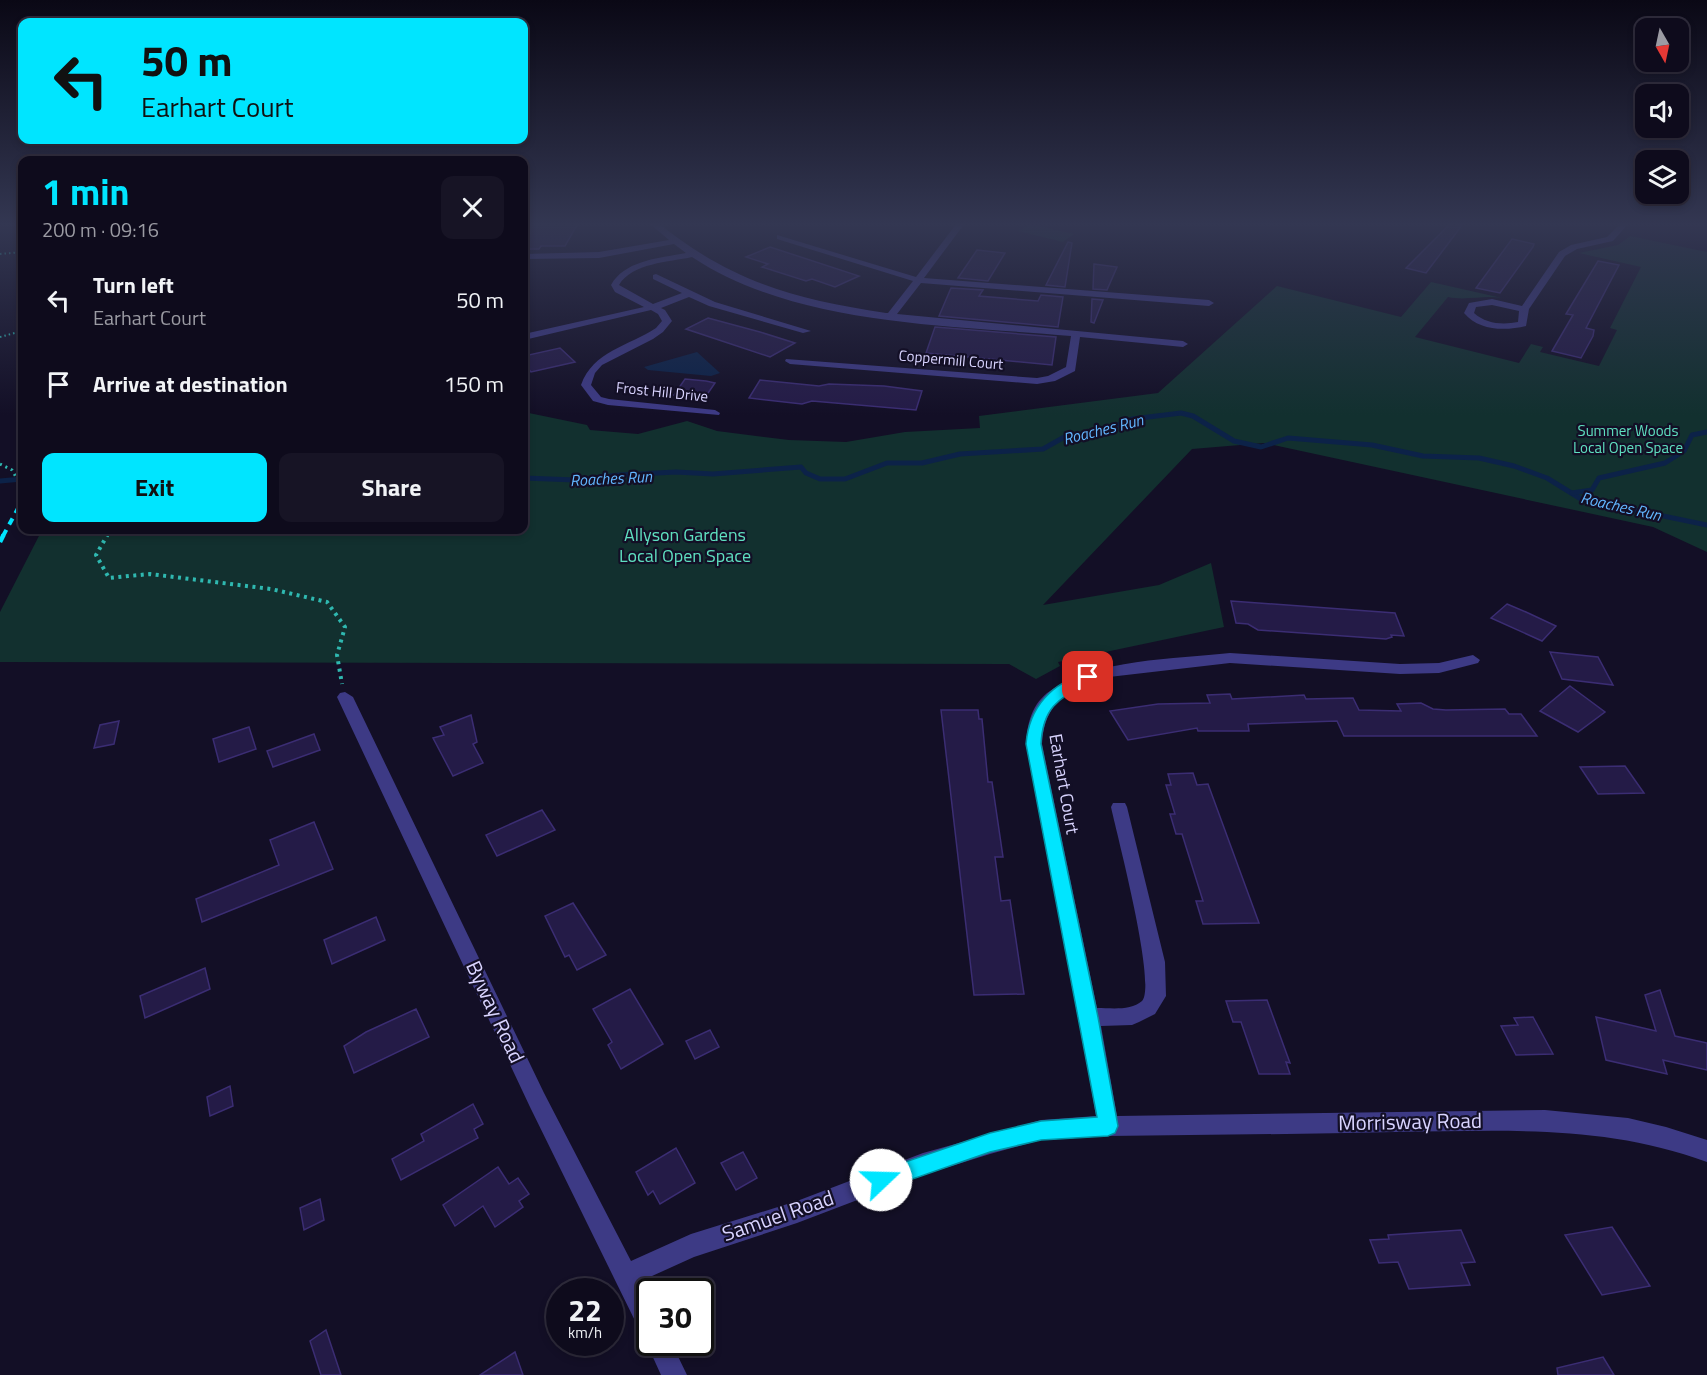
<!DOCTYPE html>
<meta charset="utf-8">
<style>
body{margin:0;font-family:"Titillium Web",sans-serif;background:#171425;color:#f1f3f6;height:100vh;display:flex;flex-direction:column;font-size:22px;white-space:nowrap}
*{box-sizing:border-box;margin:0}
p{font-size:20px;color:#9b9ba3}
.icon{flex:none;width:33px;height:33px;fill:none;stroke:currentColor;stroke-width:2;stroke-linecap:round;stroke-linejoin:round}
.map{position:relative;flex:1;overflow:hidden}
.side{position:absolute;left:18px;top:156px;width:510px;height:378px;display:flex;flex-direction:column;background:#0e0b1c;border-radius:12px;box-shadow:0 3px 9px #0003,0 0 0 2px #2e2b3b}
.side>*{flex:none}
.guide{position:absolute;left:18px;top:18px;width:510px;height:126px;border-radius:12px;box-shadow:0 3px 9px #0003,0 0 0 2px #2e2b3b;background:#00e5ff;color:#111;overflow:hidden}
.needle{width:39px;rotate:171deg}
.buttons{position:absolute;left:1635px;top:18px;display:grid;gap:12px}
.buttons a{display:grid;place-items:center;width:54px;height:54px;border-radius:12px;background:#0e0b1c;box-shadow:0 3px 9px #0003,0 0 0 2px #2e2b3b;font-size:30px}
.speed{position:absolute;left:546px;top:1278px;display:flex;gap:12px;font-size:30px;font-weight:700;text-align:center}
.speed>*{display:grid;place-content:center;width:78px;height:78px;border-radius:50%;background:#0e0b1c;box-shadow:0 3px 9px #0003,0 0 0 2px #2e2b3b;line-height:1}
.speed small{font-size:15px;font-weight:400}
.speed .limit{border:3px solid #111;border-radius:9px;background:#fff;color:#111}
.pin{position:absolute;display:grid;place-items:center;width:51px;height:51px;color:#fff;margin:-26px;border-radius:12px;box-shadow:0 3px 9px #0006}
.me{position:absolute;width:66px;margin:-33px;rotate:69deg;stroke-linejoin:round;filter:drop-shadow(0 0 4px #0008)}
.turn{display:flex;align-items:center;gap:21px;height:126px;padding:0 24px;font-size:27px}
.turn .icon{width:78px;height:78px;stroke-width:2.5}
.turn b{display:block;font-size:42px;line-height:51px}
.round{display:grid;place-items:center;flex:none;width:63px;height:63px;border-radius:12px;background:#171425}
.headline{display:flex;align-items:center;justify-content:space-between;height:102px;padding:0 24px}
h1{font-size:36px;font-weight:700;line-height:45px;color:#00e5ff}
.action{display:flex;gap:12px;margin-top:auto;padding:12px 24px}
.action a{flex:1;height:69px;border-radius:12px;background:#00e5ff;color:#111;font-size:24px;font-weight:700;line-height:69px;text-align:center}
.action a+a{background:#171425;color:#f1f3f6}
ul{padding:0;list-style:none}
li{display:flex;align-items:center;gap:18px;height:84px;padding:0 24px}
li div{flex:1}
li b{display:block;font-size:22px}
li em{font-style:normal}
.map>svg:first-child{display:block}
.green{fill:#12302f}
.water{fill:#0c2248}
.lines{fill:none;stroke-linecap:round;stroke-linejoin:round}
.stream{stroke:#0c2248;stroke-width:5}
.building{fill:#241b47;stroke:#3b2d73;stroke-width:1.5}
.path-far2{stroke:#2fb8b0;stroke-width:2;stroke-dasharray:1.5 3;stroke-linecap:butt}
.path-far1{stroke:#2fb8b0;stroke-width:3;stroke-dasharray:2 4;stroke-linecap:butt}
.path{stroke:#2fb8b0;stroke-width:4;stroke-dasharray:3 4.5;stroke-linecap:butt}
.minor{fill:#3d3a85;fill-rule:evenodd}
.rail-far1{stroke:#00e5ff;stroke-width:4;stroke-dasharray:7 6;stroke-linecap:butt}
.rail{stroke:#00e5ff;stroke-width:4.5;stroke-dasharray:8 8;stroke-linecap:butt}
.route{fill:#00e5ff;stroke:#0095a6;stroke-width:1.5}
.labels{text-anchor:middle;stroke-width:4.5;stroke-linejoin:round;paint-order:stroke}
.far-street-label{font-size:15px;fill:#d9d4ff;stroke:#130f26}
.far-park-label{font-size:15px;fill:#5fe0c0;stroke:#130f26}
.far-water-label{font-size:16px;font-style:italic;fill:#62b6ff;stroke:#130f26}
.park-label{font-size:18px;fill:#5fe0c0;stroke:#130f26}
.street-label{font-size:18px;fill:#d9d4ff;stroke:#130f26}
.near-street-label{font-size:21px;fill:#d9d4ff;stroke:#130f26}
</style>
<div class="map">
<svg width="1707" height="1375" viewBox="0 0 1707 1375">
<rect width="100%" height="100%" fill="#130f26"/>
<g class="green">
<polygon points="1030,224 1074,234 1063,242 1018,231"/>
<path d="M1630 236 1707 252V552L1653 527 1264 443 1192 449 1043 605 1159 585 1211 563 1224 627 1058 662 1060 666 1036 679 1009 664 0 662V612L42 530H524V412L587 425 590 430 638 434 687 421 717 431 789 440 846 442 905 432 980 428 979 416 1158 393 1277 286 1401 317 1431 282 1502 298C1483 295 1466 301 1448 297L1415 337 1519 363 1531 344 1543 347 1540 352 1599 366 1617 330 1610 328 1641 267 1579 253 1618 245Z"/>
</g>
<polygon class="water" points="697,352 720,373 711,376 648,370 644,367"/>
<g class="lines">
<g class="stream">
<polyline points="524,478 575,480 619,475 676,472 713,474 801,467 806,473 820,479 845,479 887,463 922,463 960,454 1043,449 1068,435 1102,432 1132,419 1181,413 1193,416 1234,441 1261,447 1288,438 1372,445 1423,456 1479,458 1514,466 1547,478 1581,499 1707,525"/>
<polyline points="0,481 22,479"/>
<polyline points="1572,493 1592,490 1599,478 1665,463 1684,451 1692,435 1707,432"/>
</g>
</g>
<g class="building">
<polygon points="524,223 578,223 565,246 541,246 539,249 524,249"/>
<polygon points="1451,223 1463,224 1426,273 1406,268"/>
<polygon points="1512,239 1534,244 1533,247 1500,293 1476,288"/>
<polygon points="1068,242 1072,243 1065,287 1046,285"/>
<polygon points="770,247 859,276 835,287 812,279 806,281 762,267 768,264 746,257"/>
<polygon points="977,250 1005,253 988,281 958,278"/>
<polygon points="1598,261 1619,265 1586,328 1594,330 1593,336 1581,358 1552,351 1573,315 1566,314"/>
<polygon points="1094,264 1117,267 1107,290 1093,289"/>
<polygon points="951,288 983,290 979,296 1038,301 1041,295 1063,297 1058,327 939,316"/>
<polygon points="1092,299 1103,300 1094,323 1091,322"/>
<polygon points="708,318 760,332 795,343 770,357 686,329"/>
<polygon points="935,327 1056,337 1052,365 926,353"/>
<polygon points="560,348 575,362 531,372 524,364 524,356"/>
<polygon points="685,379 706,381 715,383 704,399 674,395"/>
<polygon points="760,380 819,386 829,384 884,386 922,391 916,410 812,401 802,404 749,398"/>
<polygon points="1231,601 1395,613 1404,636 1391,635 1392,637 1386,639 1258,630 1248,624 1236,623"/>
<polygon points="1507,604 1526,612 1556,626 1542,641 1491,618"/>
<polygon points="1550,652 1598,657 1613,685 1562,679"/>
<polygon points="1570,686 1605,712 1578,732 1540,711"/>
<polygon points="1230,694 1232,699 1304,695 1306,699 1353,698 1359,710 1401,711 1397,704 1421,703 1433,709 1446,710 1505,709 1509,714 1521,714 1537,736 1344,736 1337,721 1248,724 1249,731 1198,731 1197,728 1128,740 1110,711 1158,704 1210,703 1207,695"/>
<polygon points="941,710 978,710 979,719 982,719 988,782 992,782 1003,857 995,857 1001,901 1010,900 1024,994 974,995"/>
<polygon points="471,715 477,742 473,744 483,763 453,776 433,738 444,735 440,727"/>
<polygon points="119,721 114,744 94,748 100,725"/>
<polygon points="249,727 256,749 219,762 213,739"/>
<polygon points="314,734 320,750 273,767 267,751"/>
<polygon points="1625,766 1644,793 1598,794 1580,767"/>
<polygon points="1193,773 1197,785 1208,784 1259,923 1203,924 1196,901 1203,901 1182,834 1176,834 1170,814 1175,814 1166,785 1171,785 1168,774"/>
<polygon points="542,810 555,830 497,856 486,835"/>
<polygon points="314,822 333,869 202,922 196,899 279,865 270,840"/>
<polygon points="573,903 606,955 577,970 569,955 565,957 545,916"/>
<polygon points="376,917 385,940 332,964 324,940"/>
<polygon points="205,968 210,989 145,1018 140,996"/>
<polygon points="630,989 663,1044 621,1069 608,1045 612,1042 593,1009"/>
<polygon points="1660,990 1675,1036 1707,1043 1707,1070 1663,1060 1667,1074 1606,1060 1596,1017 1656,1031 1645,995"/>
<polygon points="1267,1000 1290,1063 1286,1062 1290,1074 1259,1074 1241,1022 1233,1022 1226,1001"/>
<polygon points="416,1009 429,1037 354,1073 344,1046 366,1032"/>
<polygon points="1533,1017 1553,1054 1516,1055 1501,1026 1518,1025 1514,1018"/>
<polygon points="710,1030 719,1047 695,1059 686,1041"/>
<polygon points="230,1086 233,1106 210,1116 207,1097"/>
<polygon points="473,1104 483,1124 474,1129 478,1138 401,1180 392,1159 424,1141 421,1134"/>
<polygon points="676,1148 695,1183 660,1204 653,1191 648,1195 636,1172"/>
<polygon points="743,1152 757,1178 736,1190 721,1163"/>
<polygon points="498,1167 509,1184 518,1178 529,1194 519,1201 523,1207 495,1227 483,1206 455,1226 443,1205"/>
<polygon points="320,1199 324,1220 304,1230 300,1208"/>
<polygon points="1612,1227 1650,1286 1602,1295 1565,1235"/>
<polygon points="1461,1230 1475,1262 1461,1263 1470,1285 1409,1289 1398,1262 1379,1263 1370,1240 1389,1239 1388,1235"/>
<polygon points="326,1330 341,1375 321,1375 310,1341"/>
<polygon points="515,1352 523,1375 480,1375"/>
<polygon points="1603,1357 1614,1375 1558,1375 1557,1368"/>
</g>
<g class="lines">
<g class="path-far2">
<polyline points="0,254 22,252"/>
<polyline points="0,337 22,331"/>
</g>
<g class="path-far1">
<polyline points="0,464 12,470 16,477 22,476"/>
<polyline points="107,536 110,530"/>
</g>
<polyline class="path" points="108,534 96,555 109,578 150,574 271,589 327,602 345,627 337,655 342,684"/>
<g class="minor">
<path d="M649 223H658C732 282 793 299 886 313H888L913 281 777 239V235L916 277 957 223H965L924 278 1209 300 1214 303 1209 306 921 283 897 314 1183 341 1188 344 1183 347 1080 337 1075 371 1055 381 1037 384 790 364 785 361 786 359 1037 378 1048 376 1066 367 1071 336C949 325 796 326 692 257 669 262 632 263 619 285L653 304 682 293 653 279V275L656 274 715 302 811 331 803 333 709 306 689 297 661 308 665 310 672 321 663 332 653 339 602 365 595 373 591 385 601 397 609 399 715 410 720 413 719 415 608 405 593 401 581 385C593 351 629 346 656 328L662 321 658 314 651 310 524 340V334L644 307 615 292 611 285C625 260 660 258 686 253L674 244 599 258 524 259V254L599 252 669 240Z"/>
<path d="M1621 223H1629L1613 241 1577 249 1565 256 1529 309 1526 326C1505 331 1479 331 1464 313L1469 303 1492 299 1522 306 1559 252 1571 245 1607 237ZM1492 305 1519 311 1518 322C1503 325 1486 324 1474 313L1476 307Z"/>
<path d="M1230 653 1400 664 1439 663 1473 655 1480 660 1478 663 1439 673 1400 674 1230 663 1109 677C1070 686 1044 702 1042 744L1097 1008C1111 1008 1131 1011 1142 1001 1157 985 1117 835 1111 807L1113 803H1125L1127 807 1165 962 1166 996 1155 1014 1139 1022 1132 1025 1101 1026 1117 1116 1545 1110 1628 1118 1666 1127 1707 1140V1162C1604 1124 1504 1131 1396 1132 1300 1134 1204 1135 1108 1136L1041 1140 990 1154 923 1175 797 1223 694 1257 641 1281 650 1297V1342H671L687 1375H661L646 1342 648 1336 641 1333 530 1107 337 697 340 693 345 692 353 697 544 1093 631 1261 691 1234 797 1201 923 1153 1041 1120 1096 1116 1079 1017 1026 744C1027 724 1032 703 1050 691 1094 659 1176 659 1230 653Z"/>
</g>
<polyline class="rail-far1" points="3,536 22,501"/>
<polyline class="rail" points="0,542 4,534"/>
</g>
<linearGradient id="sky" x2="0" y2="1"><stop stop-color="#0a0815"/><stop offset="0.54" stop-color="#333752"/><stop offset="1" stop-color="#333752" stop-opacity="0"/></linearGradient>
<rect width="1707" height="415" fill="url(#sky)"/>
<path class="route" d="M1088 673 1095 677 1093 680C1061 698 1043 704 1041 744L1098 1017 1118 1126 1115 1133 1108 1136 1041 1140 990 1152 881 1190 873 1187 870 1180 873 1173 990 1133 1041 1121 1097 1117 1026 744C1029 707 1052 682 1088 673Z"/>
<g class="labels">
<g class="far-street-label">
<text transform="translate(951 360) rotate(5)" y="5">Coppermill Court</text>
<text transform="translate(662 392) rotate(6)" y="5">Frost Hill Drive</text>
</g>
<g class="far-park-label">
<text x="1628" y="436">Summer Woods<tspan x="1628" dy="17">Local Open Space</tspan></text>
</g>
<g class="far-water-label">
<text transform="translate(1103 429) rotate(-14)" y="6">Roaches Run</text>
<text transform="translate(611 478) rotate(-3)" y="6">Roaches Run</text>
<text transform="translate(1621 506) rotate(13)" y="6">Roaches Run</text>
</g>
<g class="park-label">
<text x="685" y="541">Allyson Gardens<tspan x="685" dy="21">Local Open Space</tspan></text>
</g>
<g class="street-label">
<text transform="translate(1064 784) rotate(80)" y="6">Earhart Court</text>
</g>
<g class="near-street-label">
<text transform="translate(495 1012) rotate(65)" y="7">Byway Road</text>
<text transform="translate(1410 1122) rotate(-1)" y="7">Morrisway Road</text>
<text transform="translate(778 1216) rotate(-19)" y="7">Samuel Road</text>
</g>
</g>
</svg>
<div class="buttons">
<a><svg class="needle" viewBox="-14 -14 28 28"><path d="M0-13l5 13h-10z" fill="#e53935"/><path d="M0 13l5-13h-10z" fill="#9b9ba3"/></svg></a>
<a><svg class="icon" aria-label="sound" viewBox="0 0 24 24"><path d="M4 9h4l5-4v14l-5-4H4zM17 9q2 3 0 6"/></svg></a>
<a><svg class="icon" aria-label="layers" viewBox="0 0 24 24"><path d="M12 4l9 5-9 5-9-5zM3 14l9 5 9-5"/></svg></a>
</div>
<div class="speed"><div>22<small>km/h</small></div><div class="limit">30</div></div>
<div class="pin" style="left:1088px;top:677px;background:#d93025"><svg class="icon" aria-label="arrive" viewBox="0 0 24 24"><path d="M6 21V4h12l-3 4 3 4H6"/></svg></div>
<svg class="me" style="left:881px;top:1180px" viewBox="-20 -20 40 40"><circle r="19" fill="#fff"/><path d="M0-13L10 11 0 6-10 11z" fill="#00e5ff"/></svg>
<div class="guide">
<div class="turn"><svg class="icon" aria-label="left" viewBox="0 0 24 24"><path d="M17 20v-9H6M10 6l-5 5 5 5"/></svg><div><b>50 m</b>Earhart Court</div></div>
</div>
<section class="side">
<div class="headline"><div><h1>1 min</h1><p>200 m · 09:16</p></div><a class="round"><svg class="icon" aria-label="close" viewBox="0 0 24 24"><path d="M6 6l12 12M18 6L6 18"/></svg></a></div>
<ul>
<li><svg class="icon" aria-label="left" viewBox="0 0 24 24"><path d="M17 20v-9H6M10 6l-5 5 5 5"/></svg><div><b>Turn left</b><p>Earhart Court</p></div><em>50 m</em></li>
<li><svg class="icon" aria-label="arrive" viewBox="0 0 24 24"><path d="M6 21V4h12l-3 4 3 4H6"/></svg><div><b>Arrive at destination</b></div><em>150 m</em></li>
</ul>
<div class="action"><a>Exit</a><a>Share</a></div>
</section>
</div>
